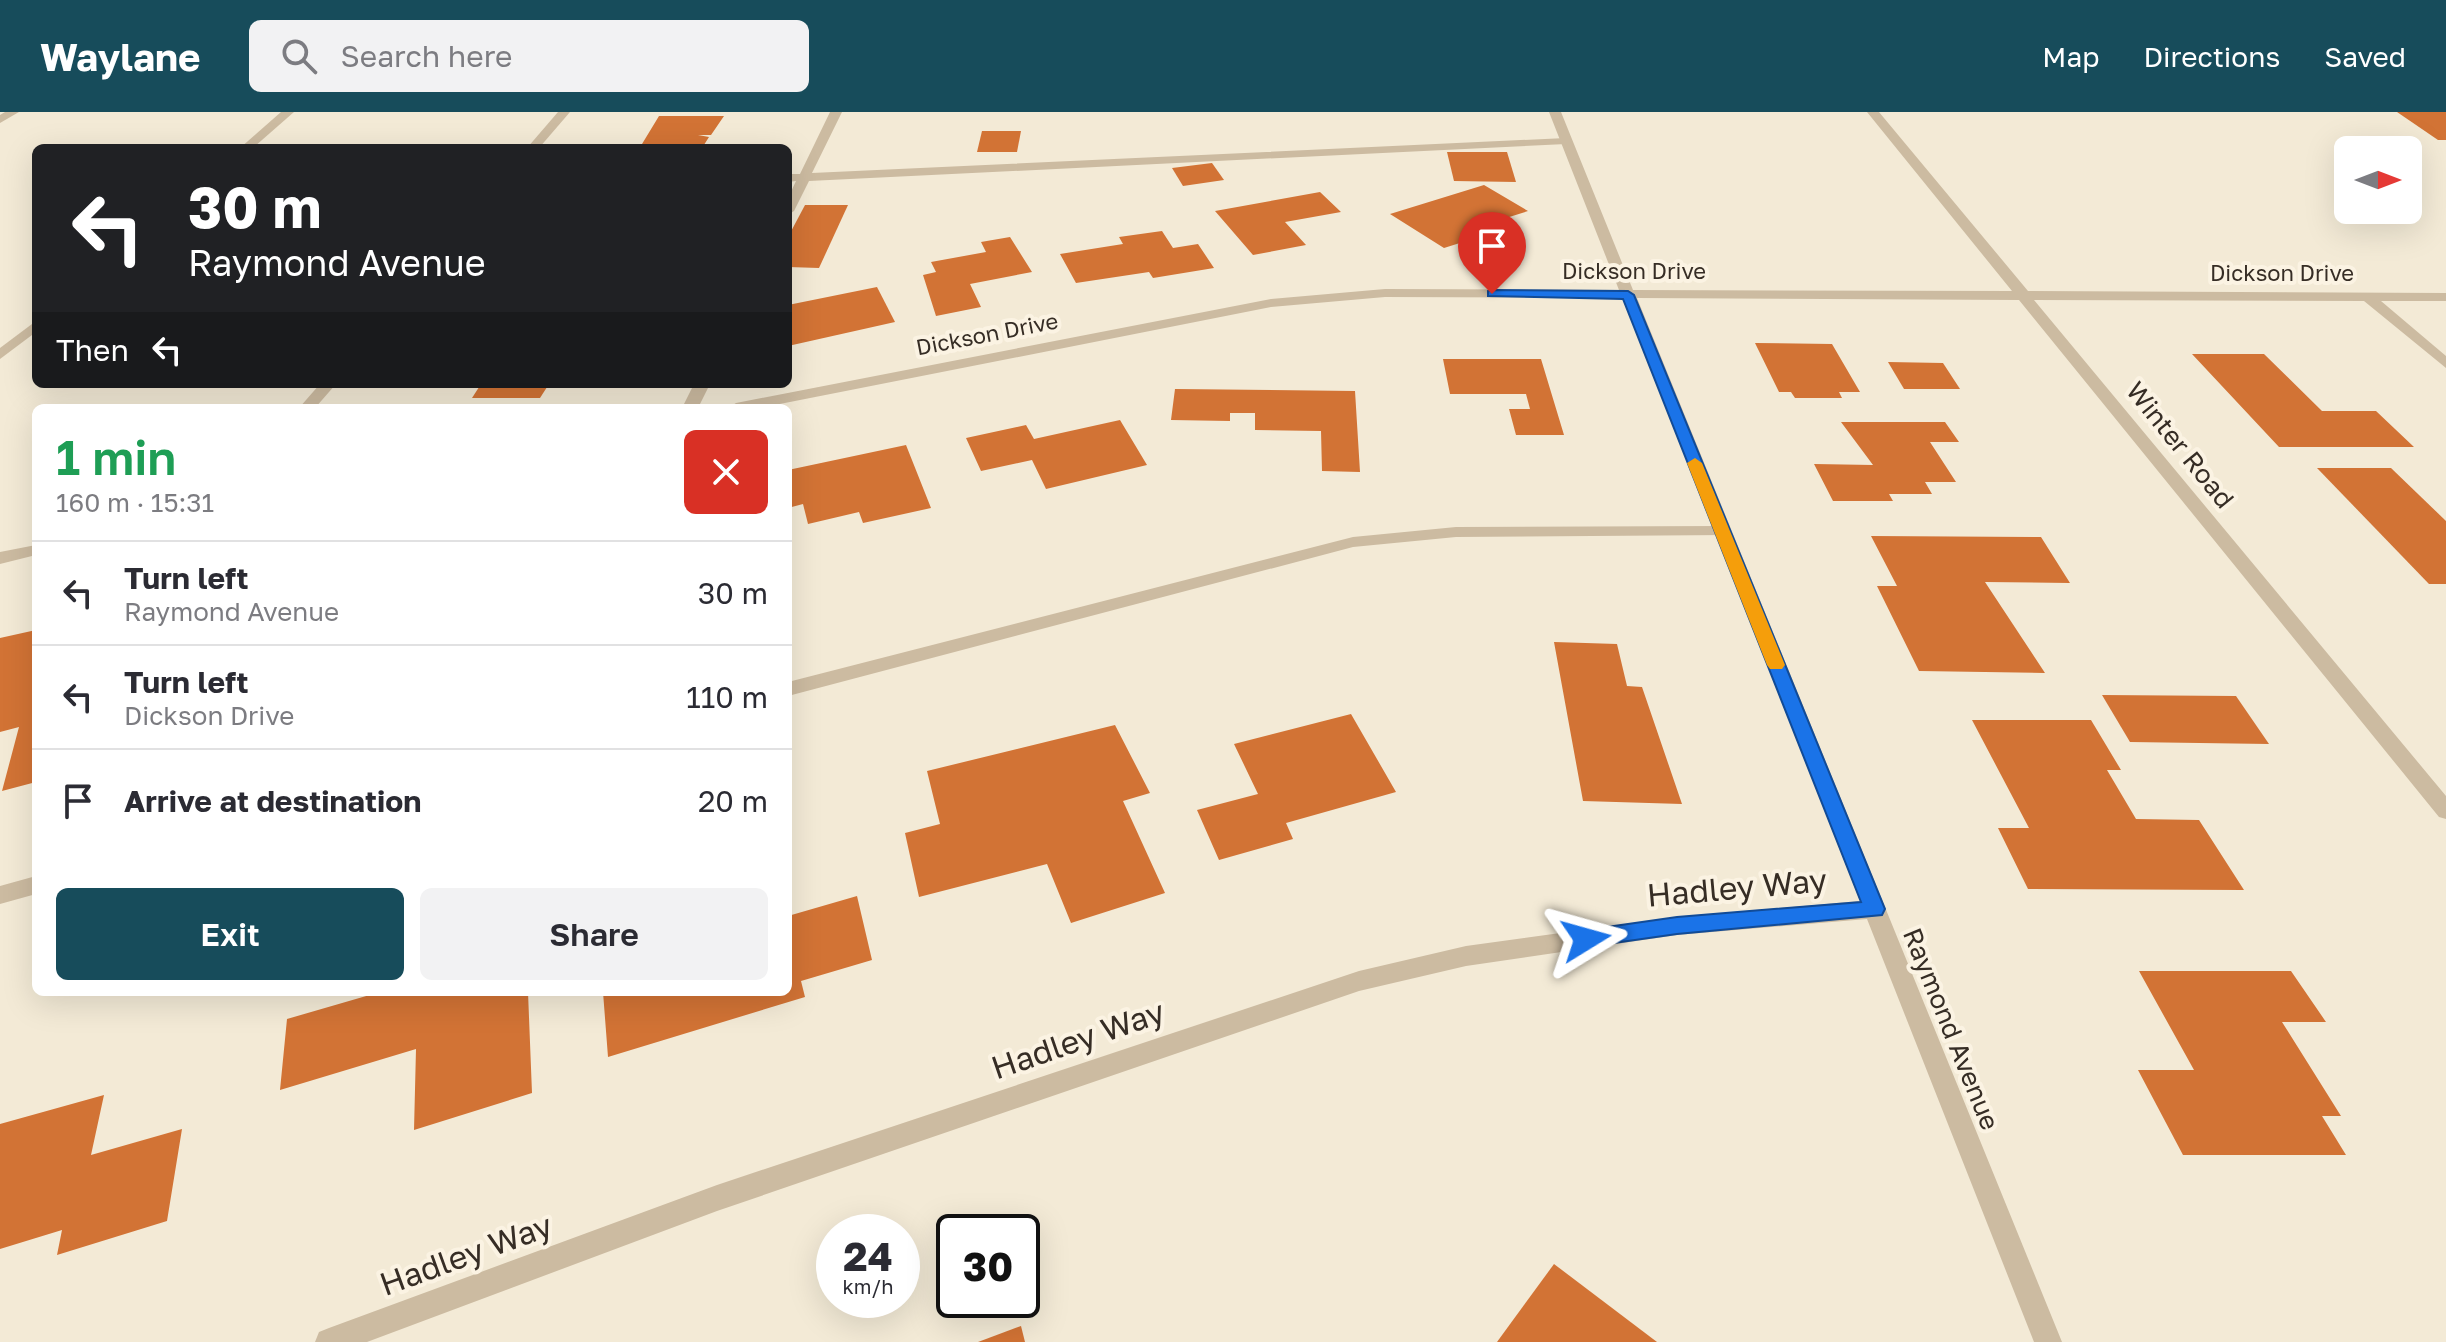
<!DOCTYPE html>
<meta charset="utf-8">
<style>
body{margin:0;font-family:"Golos Text",sans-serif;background:#f2f2f3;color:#2b2b33;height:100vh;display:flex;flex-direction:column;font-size:30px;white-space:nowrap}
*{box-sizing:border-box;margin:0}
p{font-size:26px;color:#7c7c81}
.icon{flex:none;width:44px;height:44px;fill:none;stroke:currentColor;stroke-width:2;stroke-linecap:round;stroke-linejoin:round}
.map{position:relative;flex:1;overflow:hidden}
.panel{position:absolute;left:32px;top:292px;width:760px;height:592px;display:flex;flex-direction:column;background:#fff;border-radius:12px;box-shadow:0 8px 32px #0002}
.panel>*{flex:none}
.top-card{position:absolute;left:32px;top:32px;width:760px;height:244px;border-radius:12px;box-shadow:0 8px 32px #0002;background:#202124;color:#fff;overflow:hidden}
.needle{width:52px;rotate:90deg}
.tools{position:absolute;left:2334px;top:24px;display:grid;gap:16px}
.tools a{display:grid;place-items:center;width:88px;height:88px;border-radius:12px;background:#fff;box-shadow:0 8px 32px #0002;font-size:40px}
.speed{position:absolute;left:816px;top:1102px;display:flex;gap:16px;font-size:40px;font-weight:700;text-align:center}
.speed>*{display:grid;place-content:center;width:104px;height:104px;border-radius:50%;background:#fff;box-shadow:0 8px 32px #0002;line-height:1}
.speed small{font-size:20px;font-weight:400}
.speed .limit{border:4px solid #111;border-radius:12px;background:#fff;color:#111}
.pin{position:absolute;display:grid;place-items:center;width:68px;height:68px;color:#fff;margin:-82px -34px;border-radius:50% 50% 50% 0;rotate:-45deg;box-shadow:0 0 8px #0007}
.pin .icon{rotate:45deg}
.me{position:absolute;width:88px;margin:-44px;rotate:82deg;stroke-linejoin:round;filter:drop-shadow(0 0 6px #0008)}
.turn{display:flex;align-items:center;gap:28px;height:168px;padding:0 24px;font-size:36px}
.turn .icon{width:104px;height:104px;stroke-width:2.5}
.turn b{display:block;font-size:56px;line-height:68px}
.then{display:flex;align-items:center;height:76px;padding:0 24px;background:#0003;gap:16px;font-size:30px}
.round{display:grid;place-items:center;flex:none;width:84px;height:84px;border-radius:12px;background:#f2f2f3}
.overview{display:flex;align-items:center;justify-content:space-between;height:136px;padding:0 24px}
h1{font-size:48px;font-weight:600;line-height:60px;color:#1e9e55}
.action{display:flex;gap:16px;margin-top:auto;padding:16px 24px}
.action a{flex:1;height:92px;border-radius:12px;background:#174c5b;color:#fff;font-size:32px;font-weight:600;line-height:92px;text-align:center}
.action a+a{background:#f2f2f3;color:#2b2b33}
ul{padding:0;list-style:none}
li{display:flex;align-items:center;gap:24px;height:104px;padding:0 24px;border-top:2px solid #e1e1e2}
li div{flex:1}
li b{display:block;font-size:30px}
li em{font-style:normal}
header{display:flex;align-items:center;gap:48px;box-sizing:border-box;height:112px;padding:0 40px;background:#174c5b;color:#fff}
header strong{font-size:38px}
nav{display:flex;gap:44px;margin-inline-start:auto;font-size:28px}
.search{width:560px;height:72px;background:#f2f2f3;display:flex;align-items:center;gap:20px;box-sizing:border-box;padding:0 28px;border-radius:12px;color:#7c7c81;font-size:30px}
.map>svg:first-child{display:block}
.building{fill:#d27335}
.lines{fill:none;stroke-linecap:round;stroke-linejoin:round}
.lane{fill:#ccbba1;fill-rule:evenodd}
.street{fill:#ccbba1;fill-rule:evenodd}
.route{fill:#1a73e8;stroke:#114b97;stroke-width:2}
.slow{fill:#f59e0b}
.labels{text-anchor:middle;stroke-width:8;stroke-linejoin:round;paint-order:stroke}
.far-street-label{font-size:22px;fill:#362d25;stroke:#fbf3e3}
.street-label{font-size:26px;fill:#362d25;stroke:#fbf3e3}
.near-street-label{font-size:32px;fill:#362d25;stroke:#fbf3e3}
</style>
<header>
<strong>Waylane</strong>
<div class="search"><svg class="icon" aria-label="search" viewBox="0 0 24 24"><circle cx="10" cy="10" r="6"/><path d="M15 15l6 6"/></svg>Search here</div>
<nav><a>Map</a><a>Directions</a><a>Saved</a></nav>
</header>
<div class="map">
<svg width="2446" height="1230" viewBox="0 0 2446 1230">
<rect width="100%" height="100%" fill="#f3ead6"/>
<g class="building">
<polygon points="2397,0 2446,0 2446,28 2438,28"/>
<polygon points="659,4 724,4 711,23 698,23 709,25 702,36 616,36 619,32 642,32"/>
<polygon points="982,19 1021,19 1017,40 977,40"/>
<polygon points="1447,40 1507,40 1516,70 1454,69"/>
<polygon points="1212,51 1224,68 1183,74 1172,56"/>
<polygon points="1484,73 1528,99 1471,117 1482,124 1444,136 1390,102"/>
<polygon points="1320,80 1341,100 1285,110 1306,133 1253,143 1215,99"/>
<polygon points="805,93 848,93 819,156 788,155 788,125"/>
<polygon points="1162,119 1173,136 1198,132 1214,156 1153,166 1149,160 1076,171 1060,142 1123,132 1119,125"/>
<polygon points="1010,125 1032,160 970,172 981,195 936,204 923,163 936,160 931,150 986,140 981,130"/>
<polygon points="877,175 895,210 788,234 788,193"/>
<polygon points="1755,231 1832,232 1860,280 1839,280 1842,286 1795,286 1791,280 1779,280"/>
<polygon points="2192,242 2264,242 2322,299 2376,299 2414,335 2279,335"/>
<polygon points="1443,247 1541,247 1564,323 1516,323 1509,297 1530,297 1526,282 1450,282"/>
<polygon points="1888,250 1943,251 1960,277 1904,277"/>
<polygon points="481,272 549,272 540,286 472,286"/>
<polygon points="1175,277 1355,279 1360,360 1322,359 1321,319 1255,318 1255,301 1230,301 1230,309 1171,308"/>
<polygon points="1120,308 1147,353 1046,377 1032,348 981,359 966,326 1026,313 1034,327"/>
<polygon points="1841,310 1945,310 1959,330 1930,330 1956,370 1925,370 1932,382 1889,382 1893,389 1833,389 1814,352 1873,353"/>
<polygon points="906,333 931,396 863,411 859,400 808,412 803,392 788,396 788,358"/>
<polygon points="2317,356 2391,356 2446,409 2446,472 2429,472"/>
<polygon points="1871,424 2041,425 2070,471 1985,470 2045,561 1919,559 1877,474 1897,474"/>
<polygon points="36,518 36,670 2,679 19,615 0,620 0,526"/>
<polygon points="1554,530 1617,532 1627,574 1642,575 1682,692 1583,689"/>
<polygon points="2102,583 2236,584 2269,632 2130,630"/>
<polygon points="1351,602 1396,680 1286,711 1293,727 1219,748 1197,698 1258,682 1234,632"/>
<polygon points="1972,608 2091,608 2121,658 2107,658 2136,707 2199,708 2244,778 2028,777 1998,716 2029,716"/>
<polygon points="1115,613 1150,681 1123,689 1165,781 1071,811 1047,752 919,785 905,721 940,712 927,659"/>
<polygon points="857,784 872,848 801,869 805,885 608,945 603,880 788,880 788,804"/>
<polygon points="2139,859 2291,859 2326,910 2282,910 2341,1004 2322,1004 2346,1043 2183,1043 2138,958 2194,958"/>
<polygon points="380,880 528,880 532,981 414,1018 416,937 280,978 287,907"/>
<polygon points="104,983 91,1043 182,1017 167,1109 57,1143 62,1118 0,1137 0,1012"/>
<polygon points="1554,1152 1657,1230 1497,1230"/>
<polygon points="1021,1214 1025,1230 978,1230"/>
</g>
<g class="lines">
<g class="lane">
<polygon points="281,0 294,0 253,36 240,36"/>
<polygon points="830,0 842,0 812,61 1566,26 1572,29 1566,32 809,69 794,99 788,103 788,86 796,69 788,70 788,62 800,62"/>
<polygon points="36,209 36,220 0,247 0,236"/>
<polygon points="694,272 710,272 698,296 682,296"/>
<polygon points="1722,414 1728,415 1731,419 1728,423 1456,425 1353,435 788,584 788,570 1353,425 1456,415"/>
<polygon points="36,764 36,782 0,792 0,774"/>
</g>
<g class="street">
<polygon points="5,0 19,0 0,11 0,3"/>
<polygon points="558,0 570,0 539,36 527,36"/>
<polygon points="1549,0 1561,0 1633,178 2012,179 1867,0 1879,0 2028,179 2446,181 2446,189 2381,189 2446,244 2446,256 2364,189 2034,188 2446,684 2446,707 2439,705 2019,188 1637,186 2062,1230 2034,1230 1867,807 1677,823 1466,854 1359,879 717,1099 367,1230 315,1230 319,1220 329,1216 717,1073 1359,859 1466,834 1677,805 1860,789 1623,186 1385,185 1271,195 760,296 728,296 736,291 1271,187 1385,177 1619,178"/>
<polygon points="320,272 336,272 315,296 299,296"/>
<polygon points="36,433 36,443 0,452 0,440"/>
</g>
</g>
<polygon class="route" points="1492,178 1628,179 1634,183 1885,797 1882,803 1677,822 1586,835 1579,833 1576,827 1579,820 1586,818 1677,805 1861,790 1623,187 1488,184 1488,179"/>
<polygon class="slow" points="1695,346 1702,351 1785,553 1782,557 1770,557 1767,553 1687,351"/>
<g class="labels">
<g class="far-street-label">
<text x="1634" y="167">Dickson Drive</text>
<text x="2282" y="169">Dickson Drive</text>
<text transform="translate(987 222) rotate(-11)" y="8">Dickson Drive</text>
</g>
<g class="street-label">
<text transform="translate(2180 333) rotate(51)" y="9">Winter Road</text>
<text transform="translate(1951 917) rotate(68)" y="9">Raymond Avenue</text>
</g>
<g class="near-street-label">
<text transform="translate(1737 776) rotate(-5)" y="11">Hadley Way</text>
<text transform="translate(1078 928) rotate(-19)" y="11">Hadley Way</text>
<text transform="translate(466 1143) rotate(-20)" y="11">Hadley Way</text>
</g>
</g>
</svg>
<div class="tools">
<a><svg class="needle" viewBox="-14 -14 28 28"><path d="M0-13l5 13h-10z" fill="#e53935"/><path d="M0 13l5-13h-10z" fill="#7c7c81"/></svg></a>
</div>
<div class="speed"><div>24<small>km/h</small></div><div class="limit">30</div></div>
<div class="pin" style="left:1492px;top:182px;background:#d93025"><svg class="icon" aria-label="arrive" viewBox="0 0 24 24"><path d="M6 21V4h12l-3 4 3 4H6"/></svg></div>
<svg class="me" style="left:1586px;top:827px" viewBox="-20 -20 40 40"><path d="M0-17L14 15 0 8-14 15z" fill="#1a73e8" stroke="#fff" stroke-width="4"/></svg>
<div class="top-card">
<div class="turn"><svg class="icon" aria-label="left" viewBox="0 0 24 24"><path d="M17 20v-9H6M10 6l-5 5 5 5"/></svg><div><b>30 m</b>Raymond Avenue</div></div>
<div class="then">Then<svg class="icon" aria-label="left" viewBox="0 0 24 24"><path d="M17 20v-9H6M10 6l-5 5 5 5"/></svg></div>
</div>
<section class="panel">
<div class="overview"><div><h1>1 min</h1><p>160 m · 15:31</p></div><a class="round" style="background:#d93025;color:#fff"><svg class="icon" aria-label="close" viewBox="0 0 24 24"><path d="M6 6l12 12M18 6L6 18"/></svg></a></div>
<ul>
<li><svg class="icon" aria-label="left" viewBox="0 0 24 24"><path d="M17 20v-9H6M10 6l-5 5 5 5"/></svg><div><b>Turn left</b><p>Raymond Avenue</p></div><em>30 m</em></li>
<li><svg class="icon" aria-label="left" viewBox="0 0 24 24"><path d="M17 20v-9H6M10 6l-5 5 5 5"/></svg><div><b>Turn left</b><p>Dickson Drive</p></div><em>110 m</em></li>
<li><svg class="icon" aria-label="arrive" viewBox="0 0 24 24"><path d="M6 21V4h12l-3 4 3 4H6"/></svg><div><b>Arrive at destination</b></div><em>20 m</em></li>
</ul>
<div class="action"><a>Exit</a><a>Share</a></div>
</section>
</div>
